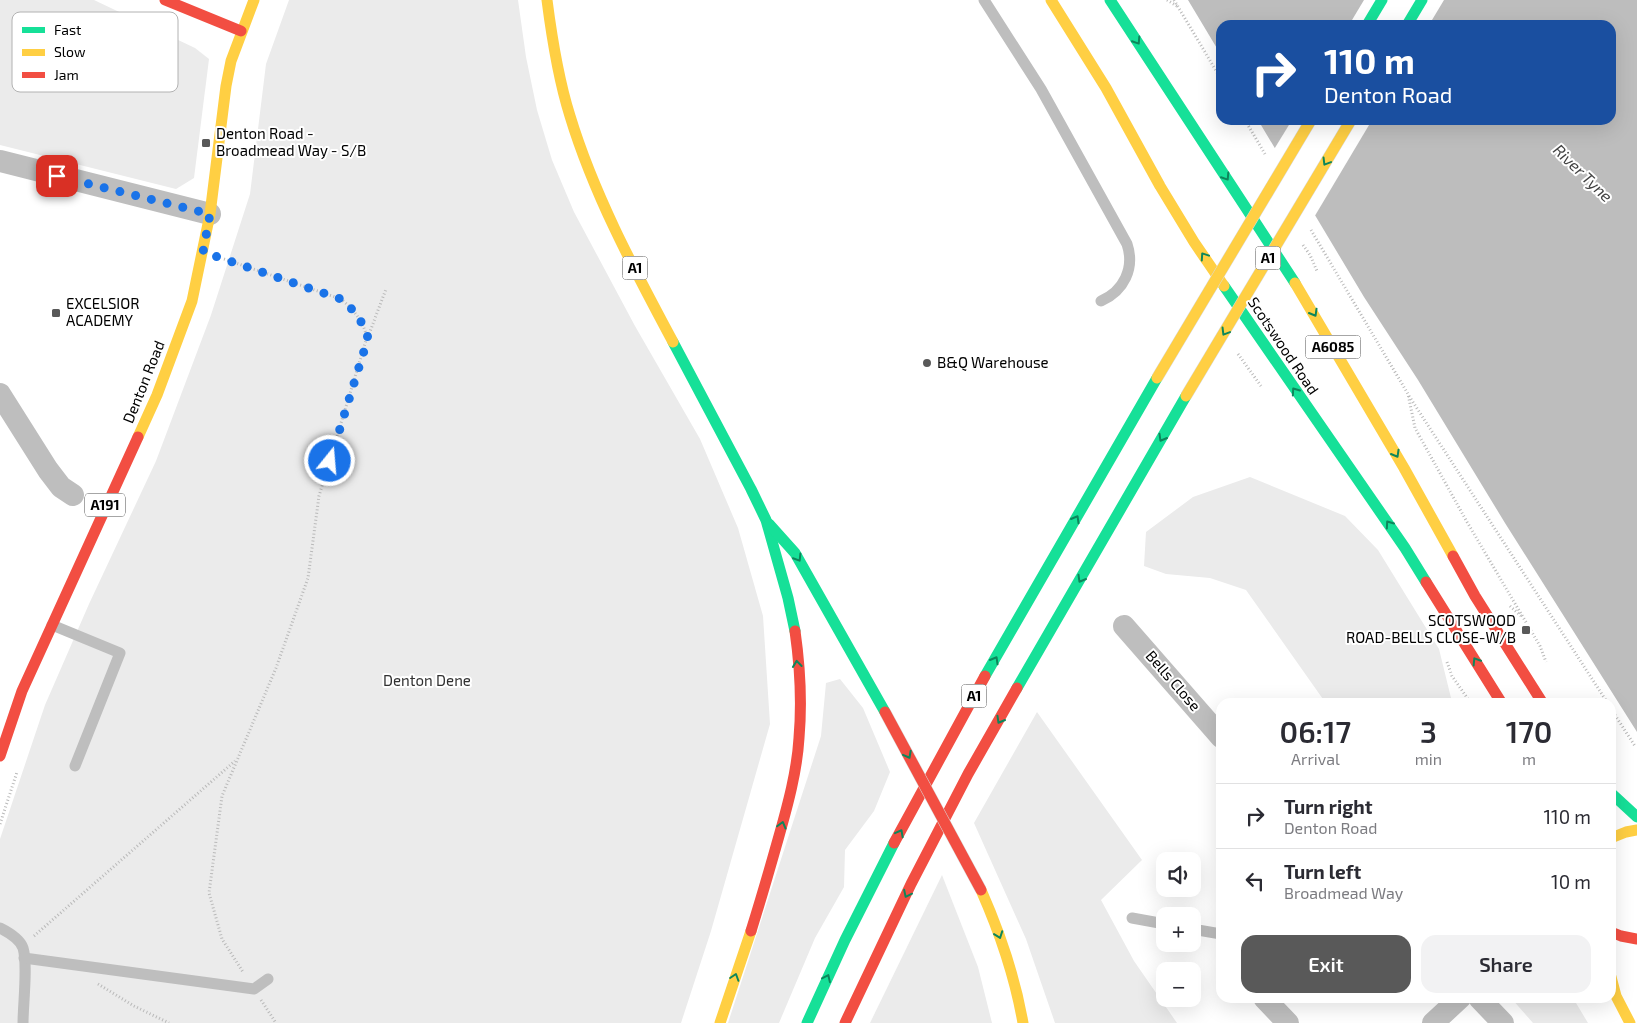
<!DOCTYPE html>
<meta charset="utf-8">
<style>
body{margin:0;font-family:"Exo 2",sans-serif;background:#f2f2f3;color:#2b2b33;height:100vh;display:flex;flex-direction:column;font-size:19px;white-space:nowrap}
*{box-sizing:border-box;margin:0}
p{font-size:16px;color:#7c7c81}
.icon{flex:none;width:28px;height:28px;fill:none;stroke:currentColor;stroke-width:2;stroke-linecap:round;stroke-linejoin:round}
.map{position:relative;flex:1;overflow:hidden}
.panel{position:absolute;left:1216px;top:698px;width:400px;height:305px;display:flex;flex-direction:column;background:#fff;border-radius:15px;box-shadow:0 5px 20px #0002}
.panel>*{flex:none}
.banner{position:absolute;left:1216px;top:20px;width:400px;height:105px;border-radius:15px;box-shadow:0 5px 20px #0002;background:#1a4fa0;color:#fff;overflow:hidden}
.controls{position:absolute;left:1156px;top:852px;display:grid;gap:10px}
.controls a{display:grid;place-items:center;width:45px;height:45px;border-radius:10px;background:#fff;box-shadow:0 5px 20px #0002;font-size:25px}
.pin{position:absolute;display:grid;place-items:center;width:42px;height:42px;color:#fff;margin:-21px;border-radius:10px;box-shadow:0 2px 8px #0006}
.me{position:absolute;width:55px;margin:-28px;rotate:17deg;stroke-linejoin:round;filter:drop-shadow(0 0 4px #0008)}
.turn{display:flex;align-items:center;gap:18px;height:105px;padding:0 25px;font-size:22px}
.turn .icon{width:65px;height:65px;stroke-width:2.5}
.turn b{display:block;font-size:35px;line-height:42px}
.eta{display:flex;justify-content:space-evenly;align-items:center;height:85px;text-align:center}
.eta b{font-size:30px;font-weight:600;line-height:35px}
.primary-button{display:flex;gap:10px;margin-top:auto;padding:10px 25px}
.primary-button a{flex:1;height:58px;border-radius:15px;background:#595959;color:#fff;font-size:20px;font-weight:600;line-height:58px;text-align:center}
.primary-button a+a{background:#f2f2f3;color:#2b2b33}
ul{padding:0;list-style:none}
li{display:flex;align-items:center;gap:15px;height:65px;padding:0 25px;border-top:1px solid #e1e1e2}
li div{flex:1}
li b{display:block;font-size:19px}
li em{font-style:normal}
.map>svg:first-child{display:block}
.green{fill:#ebebeb}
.water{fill:#bdbdbd}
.pier{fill:#fff}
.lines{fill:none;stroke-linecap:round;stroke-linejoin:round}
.path{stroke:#b9b9b9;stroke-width:3;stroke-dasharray:1 2.5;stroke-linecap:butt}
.lane{stroke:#bebebe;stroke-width:11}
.street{stroke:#bebebe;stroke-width:22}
.fast{stroke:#16e098;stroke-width:11}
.slow{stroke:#ffcf43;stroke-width:11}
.jam{stroke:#f24e42;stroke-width:11}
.slow-bridge-casing{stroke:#dbdbdb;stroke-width:12;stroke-linecap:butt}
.jam-bridge-casing{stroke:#dbdbdb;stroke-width:12;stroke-linecap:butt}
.slow-bridge{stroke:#ffcf43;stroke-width:11}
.jam-bridge{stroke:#f24e42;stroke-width:11}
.oneway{stroke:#0d865b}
.route{stroke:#1a73e8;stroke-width:9;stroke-dasharray:0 16.2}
.poi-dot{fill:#595959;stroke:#fff;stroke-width:2}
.labels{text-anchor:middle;stroke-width:4;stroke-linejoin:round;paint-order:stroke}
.shield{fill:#fff;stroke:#4c4c4c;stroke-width:1}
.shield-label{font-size:14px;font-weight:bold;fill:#000}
.poi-label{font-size:15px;fill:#000;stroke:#fff;text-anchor:start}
.street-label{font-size:15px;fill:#000;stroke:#fff}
.park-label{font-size:15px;fill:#313131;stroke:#fff}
.water-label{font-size:16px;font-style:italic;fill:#424242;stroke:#fff}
.key{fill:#fff;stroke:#b2b2b2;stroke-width:1}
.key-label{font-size:14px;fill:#000}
</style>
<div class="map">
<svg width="1637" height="1023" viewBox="0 0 1637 1023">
<rect width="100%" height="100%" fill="#fff"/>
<g class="green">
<polygon points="0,0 94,0 195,48 209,59 194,178 176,189 0,145"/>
<polygon points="289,0 518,0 526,57 537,110 552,160 574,212 635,326 700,439 738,528 763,616 770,724 711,931 681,1023 0,1023 0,839 45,705 89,604 156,461 211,315 250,194 266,64"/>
<polygon points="1250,477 1345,516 1378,550 1439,649 1452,702 1325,702 1246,590 1210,578 1166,574 1144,566 1146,532 1193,497"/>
<polygon points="840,679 863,708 890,772 874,811 845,850 844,887 815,938 779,1023 728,1023 821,736 826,683"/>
<polygon points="1037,712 1142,860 1101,900 1134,961 1177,1023 1055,1023 1026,939 974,823"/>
<polygon points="942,875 978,967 992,1023 870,1023"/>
<polygon points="1511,998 1573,998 1588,1023 1533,1023"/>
</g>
<polygon class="water" points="1188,0 1637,0 1637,732 1505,523 1418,380 1364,297 1258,120 1611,120 1611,25 1221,25 1221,55"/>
<g class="pier">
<polygon points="1364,0 1444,0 1429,25 1349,25"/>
<polygon points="1292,120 1372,120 1313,219 1273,151"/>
</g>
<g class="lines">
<g class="path">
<polyline points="1167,0 1177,6"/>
<polyline points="1174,0 1221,79"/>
<polyline points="1245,120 1265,154"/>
<polyline points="1311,230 1408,394 1415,428 1467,522 1540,646 1546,662"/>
<polyline points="1303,245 1310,255 1317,271"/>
<path d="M224 259 341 299C355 311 362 320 367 337L319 496 308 578 276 668 222 796 209 893 222 939 243 972"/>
<polyline points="368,337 386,289"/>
<polyline points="1238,354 1261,386"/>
<polyline points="1409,396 1607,702"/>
<polyline points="1510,606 1521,616"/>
<polyline points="1447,662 1452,676 1470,702"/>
<polyline points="1611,709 1635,746"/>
<polyline points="0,824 17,772"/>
<polyline points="34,936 235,761"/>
<polyline points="98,984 134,1006 169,1023"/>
<polyline points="261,1000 276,1023"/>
</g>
<g class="lane">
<path d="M984 0 1041 89 1127 244C1135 268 1124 291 1101 301"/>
<polyline points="52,625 120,653 75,766"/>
<polyline points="1132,918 1165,924"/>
<path d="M0 928C8 932 20 939 23 948 28 964 23 1005 23 1023"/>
<polyline points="1192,929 1221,934"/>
<polyline points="24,958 254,989 268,979"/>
</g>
<g class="street">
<polyline points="0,161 210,214"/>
<polyline points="0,394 48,470 61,487 73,495"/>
<polyline points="1124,626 1221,737"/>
<polyline points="1264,998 1288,1023"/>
<polyline points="1479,998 1503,1023"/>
<polyline points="1433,1023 1460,998"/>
</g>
<g class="fast">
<polyline points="1110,0 1295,283"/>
<polyline points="1367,25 1382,0"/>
<polyline points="1407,25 1422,0"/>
<polyline points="1224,286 1405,548 1426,582"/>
<polyline points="673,342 751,489 766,520 788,598 795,631"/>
<polyline points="769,524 795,553 885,712"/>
<polyline points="985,676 1157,378"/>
<polyline points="1017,688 1186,396"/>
<polyline points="1611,793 1637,817"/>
<polyline points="807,1023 845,940 894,843"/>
</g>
<g class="slow">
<path d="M547 0C552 39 558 78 570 116 594 195 634 269 673 342"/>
<polyline points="1051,0 1106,88 1160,186 1194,242 1224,286"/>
<polyline points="1295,283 1404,468 1453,556"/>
<polyline points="138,437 157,395 192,301 210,214 226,86 231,61 254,0"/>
<polyline points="1611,838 1626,832 1637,830"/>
<path d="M981 890C1000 933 1015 977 1023 1023"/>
<polyline points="1611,977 1616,996 1630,1023"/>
<polyline points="720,1023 751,931"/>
</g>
<g class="jam">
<polyline points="165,0 241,31"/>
<polyline points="1453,556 1475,596 1542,702"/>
<polyline points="1426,582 1501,702"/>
<polyline points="0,756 22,691 138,437"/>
<polyline points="894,843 985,676"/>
<path d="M751 931C761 899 770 868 779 836 788 804 797 771 799 738 802 703 800 666 795 631"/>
<polyline points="1611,932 1621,936 1637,939"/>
<polyline points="845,1023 911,884 968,774 1017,688"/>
</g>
<g class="slow-bridge-casing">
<g id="slow-bridge">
<polyline points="1157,378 1311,120"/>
<polyline points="1186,396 1351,120"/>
</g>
</g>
<g class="jam-bridge-casing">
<polyline id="jam-bridge" points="885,712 981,890"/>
</g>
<use href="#slow-bridge" class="slow-bridge"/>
<use href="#jam-bridge" class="jam-bridge"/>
</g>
<defs><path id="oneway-chevron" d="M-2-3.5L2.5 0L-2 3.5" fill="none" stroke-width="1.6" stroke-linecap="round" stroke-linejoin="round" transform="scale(1.25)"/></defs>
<g class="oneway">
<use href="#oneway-chevron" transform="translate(1137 41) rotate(57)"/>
<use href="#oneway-chevron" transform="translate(1326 162) rotate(121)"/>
<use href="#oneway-chevron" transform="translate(1226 177) rotate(57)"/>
<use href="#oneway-chevron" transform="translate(1204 256) rotate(-124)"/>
<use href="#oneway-chevron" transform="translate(1314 313) rotate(60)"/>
<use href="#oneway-chevron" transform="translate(1225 332) rotate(121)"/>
<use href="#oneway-chevron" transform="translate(1295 391) rotate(-125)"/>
<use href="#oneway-chevron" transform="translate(1162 438) rotate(120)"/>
<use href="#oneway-chevron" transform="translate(1396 454) rotate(60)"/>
<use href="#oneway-chevron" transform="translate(1076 519) rotate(-60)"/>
<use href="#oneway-chevron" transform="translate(1389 524) rotate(-125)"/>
<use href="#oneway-chevron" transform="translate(798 558) rotate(58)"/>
<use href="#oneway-chevron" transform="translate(1081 579) rotate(120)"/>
<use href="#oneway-chevron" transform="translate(995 660) rotate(-60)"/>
<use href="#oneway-chevron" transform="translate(1476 661) rotate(-122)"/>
<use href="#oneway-chevron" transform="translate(797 664) rotate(-96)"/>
<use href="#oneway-chevron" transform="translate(1000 720) rotate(120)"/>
<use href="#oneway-chevron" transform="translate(908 755) rotate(62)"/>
<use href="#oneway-chevron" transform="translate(782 825) rotate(-75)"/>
<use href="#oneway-chevron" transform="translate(900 833) rotate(-62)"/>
<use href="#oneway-chevron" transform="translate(907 894) rotate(116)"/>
<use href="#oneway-chevron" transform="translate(999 935) rotate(70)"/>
<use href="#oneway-chevron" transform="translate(735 977) rotate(-72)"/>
<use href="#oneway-chevron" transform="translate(827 978) rotate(-65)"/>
</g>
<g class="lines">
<path class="route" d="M57 176 210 214 203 252 341 299C355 311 362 320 368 338L330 461"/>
</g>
<g class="poi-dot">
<rect x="201" y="138" width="10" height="10" rx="2.5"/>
<rect x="51" y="308" width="10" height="10" rx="2.5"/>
<circle cx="927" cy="363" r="5"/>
<rect x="1521" y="625" width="10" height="10" rx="2.5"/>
</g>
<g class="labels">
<g class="shield">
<rect x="1255.5" y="246.5" width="25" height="23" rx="4"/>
<rect x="622.5" y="256.5" width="25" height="23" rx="4"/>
<rect x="1305.5" y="335.5" width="55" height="23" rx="4"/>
<rect x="85" y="493.5" width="40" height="23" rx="4"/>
<rect x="961.5" y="684.5" width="25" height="23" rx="4"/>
</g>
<g class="shield-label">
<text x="1268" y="263">A1</text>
<text x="635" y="273">A1</text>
<text x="1333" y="352">A6085</text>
<text x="105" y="510">A191</text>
<text x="974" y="701">A1</text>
</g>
<g class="poi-label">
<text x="216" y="139">Denton Road -<tspan x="216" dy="17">Broadmead Way - S/B</tspan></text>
<text x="66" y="309">EXCELSIOR<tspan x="66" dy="17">ACADEMY</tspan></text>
<text x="937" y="368">B&amp;Q Warehouse</text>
<text x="1516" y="626" text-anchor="end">SCOTSWOOD<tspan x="1516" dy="17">ROAD-BELLS CLOSE-W/B</tspan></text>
</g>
<g class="street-label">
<text transform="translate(1283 346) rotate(56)" y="5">Scotswood Road</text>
<text transform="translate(144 382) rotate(-68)" y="5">Denton Road</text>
<text transform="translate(1173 681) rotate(49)" y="5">Bells Close</text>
</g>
<g class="park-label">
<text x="427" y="686">Denton Dene</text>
</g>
<g class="water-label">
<text transform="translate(1583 173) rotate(44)" y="6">River Tyne</text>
</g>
</g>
<rect x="12" y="12" width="166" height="80" rx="8" class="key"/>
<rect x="22" y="27" width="23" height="6" fill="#16e098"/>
<rect x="22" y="49" width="23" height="7" fill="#ffcf43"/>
<rect x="22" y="72" width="23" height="6" fill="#f24e42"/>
<g class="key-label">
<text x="54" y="35">Fast</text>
<text x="54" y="57">Slow</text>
<text x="54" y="80">Jam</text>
</g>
</svg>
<div class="controls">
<a><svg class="icon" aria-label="sound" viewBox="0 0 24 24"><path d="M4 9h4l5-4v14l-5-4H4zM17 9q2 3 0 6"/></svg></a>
<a>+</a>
<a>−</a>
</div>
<div class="pin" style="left:57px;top:176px;background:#d93025"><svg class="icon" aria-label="arrive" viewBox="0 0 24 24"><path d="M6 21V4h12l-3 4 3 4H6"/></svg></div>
<svg class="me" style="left:330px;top:461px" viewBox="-20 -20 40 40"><circle r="17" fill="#1a73e8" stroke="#fff" stroke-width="3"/><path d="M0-11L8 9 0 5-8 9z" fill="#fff"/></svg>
<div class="banner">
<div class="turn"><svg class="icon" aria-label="right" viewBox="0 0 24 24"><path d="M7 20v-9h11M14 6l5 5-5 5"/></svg><div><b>110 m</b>Denton Road</div></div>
</div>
<section class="panel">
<div class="eta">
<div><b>06:17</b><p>Arrival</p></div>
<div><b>3</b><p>min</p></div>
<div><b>170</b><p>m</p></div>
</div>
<ul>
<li><svg class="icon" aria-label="right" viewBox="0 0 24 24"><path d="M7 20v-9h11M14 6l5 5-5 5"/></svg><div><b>Turn right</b><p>Denton Road</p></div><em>110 m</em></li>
<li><svg class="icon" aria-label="left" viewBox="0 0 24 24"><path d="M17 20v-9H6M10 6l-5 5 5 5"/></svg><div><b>Turn left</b><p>Broadmead Way</p></div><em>10 m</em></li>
</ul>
<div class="primary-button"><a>Exit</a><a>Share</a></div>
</section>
</div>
